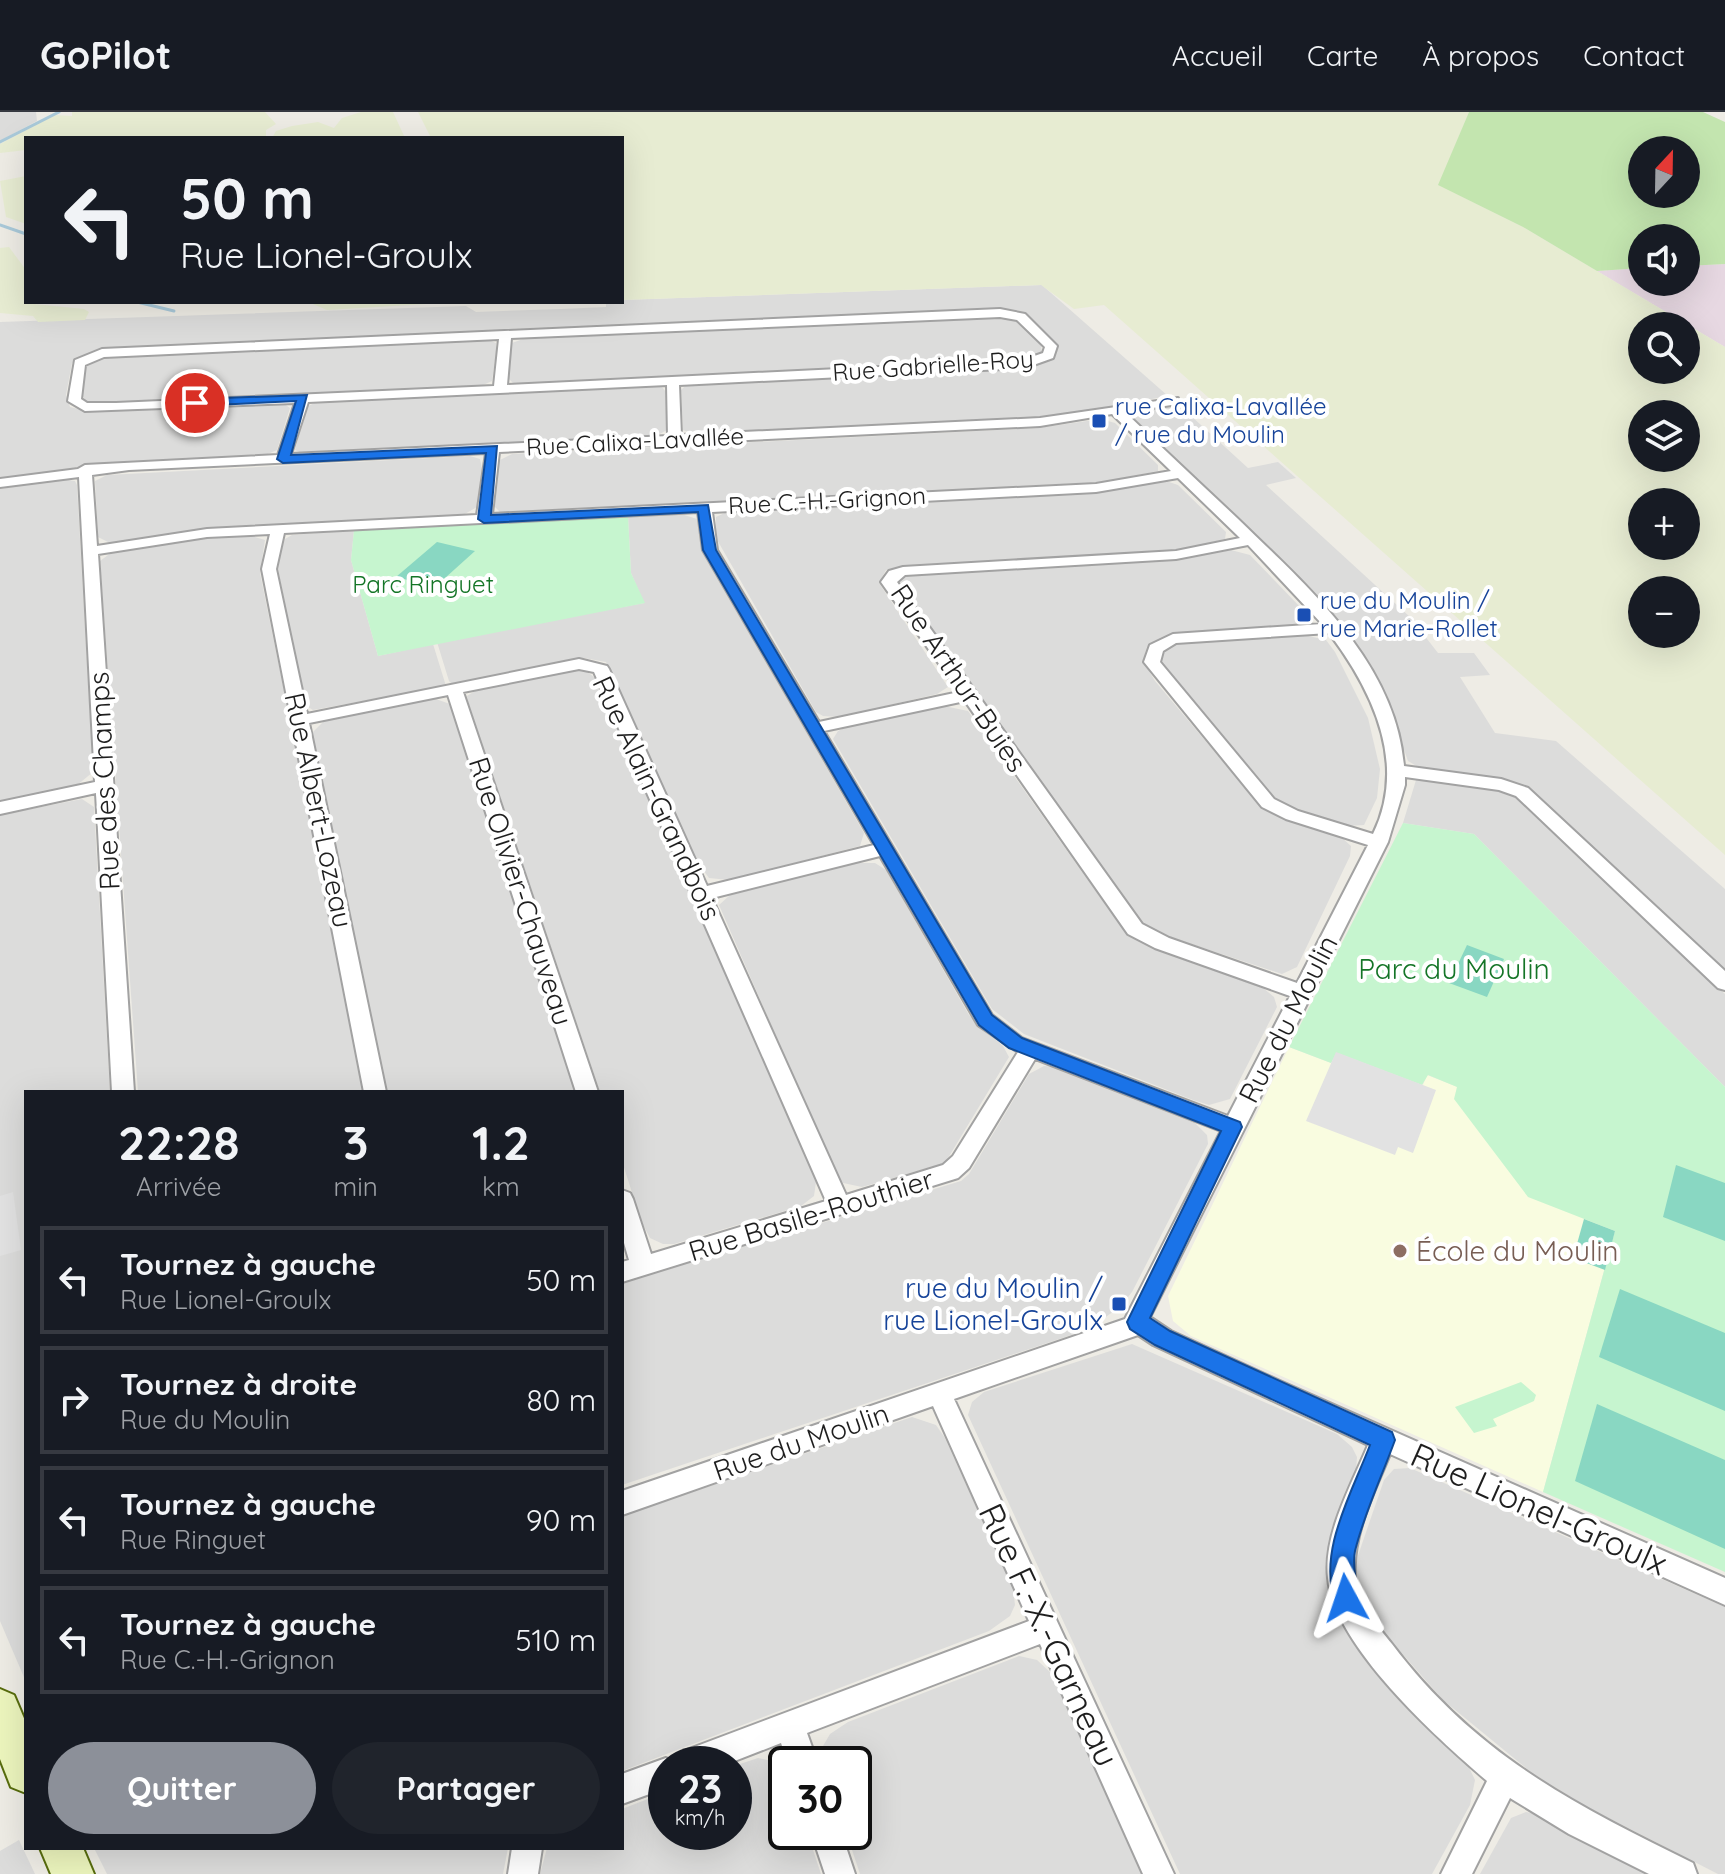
<!DOCTYPE html>
<html lang="fr">
<meta charset="utf-8">
<style>
body{margin:0;font-family:Quicksand,sans-serif;background:#20242c;color:#f1f3f6;height:100vh;display:flex;flex-direction:column;font-size:30px;white-space:nowrap}
*{box-sizing:border-box;margin:0}
p{font-size:26px;color:#9ea1a6}
.icon{flex:none;width:44px;height:44px;fill:none;stroke:currentColor;stroke-width:2;stroke-linecap:round;stroke-linejoin:round}
.map{position:relative;flex:1;overflow:hidden}
.details{position:absolute;left:24px;top:978px;width:600px;height:760px;display:flex;flex-direction:column;background:#171b24;border-radius:0px;box-shadow:0 8px 32px #0002}
.details>*{flex:none}
.banner{position:absolute;left:24px;top:24px;width:600px;height:168px;border-radius:0px;box-shadow:0 8px 32px #0002;background:#171b24;color:#f1f3f6;overflow:hidden}
.needle{width:52px;rotate:22deg}
.tools{position:absolute;left:1628px;top:24px;display:grid;gap:16px}
.tools a{display:grid;place-items:center;width:72px;height:72px;border-radius:50%;background:#171b24;box-shadow:0 8px 32px #0002;font-size:40px}
.speed{position:absolute;left:648px;top:1634px;display:flex;gap:16px;font-size:40px;font-weight:700;text-align:center}
.speed>*{display:grid;place-content:center;width:104px;height:104px;border-radius:50%;background:#171b24;box-shadow:0 8px 32px #0002;line-height:1}
.speed small{font-size:20px;font-weight:400}
.speed .limit{border:4px solid #111;border-radius:12px;background:#fff;color:#111}
.pin{position:absolute;display:grid;place-items:center;width:68px;height:68px;color:#fff;margin:-34px;border:4px solid #fff;border-radius:50%;box-shadow:0 2px 8px #0007}
.me{position:absolute;width:88px;margin:-44px;rotate:355deg;stroke-linejoin:round;filter:drop-shadow(0 0 6px #0008)}
.turn{display:flex;align-items:center;gap:28px;height:168px;padding:0 24px;font-size:36px}
.turn .icon{width:104px;height:104px;stroke-width:2.5}
.turn b{display:block;font-size:56px;line-height:68px}
.eta{display:flex;justify-content:space-evenly;align-items:center;height:136px;text-align:center}
.eta b{font-size:48px;font-weight:700;line-height:56px}
.action{display:flex;gap:16px;margin-top:auto;padding:16px 24px}
.action a{flex:1;height:92px;border-radius:48px;background:#8c9099;color:#fff;font-size:32px;font-weight:700;line-height:92px;text-align:center}
.action a+a{background:#20242c;color:#f1f3f6}
ul{padding:0;list-style:none}
li{display:flex;align-items:center;gap:24px;height:108px;margin:0 16px 12px;padding:0 8px;border:4px solid #363941;border-radius:0px}
li div{flex:1}
li b{display:block;font-size:30px}
li em{font-style:normal}
header{display:flex;align-items:center;gap:48px;box-sizing:border-box;height:112px;padding:0 40px;background:#171b24;border-bottom:2px solid #363941}
header strong{font-size:38px}
nav{display:flex;gap:44px;margin-inline-start:auto;font-size:28px}
.map>svg:first-child{display:block}
.residential{fill:#dcdcdb}
.industrial{fill:#e7d8e2}
.education{fill:#f9fce0}
.farmland{fill:#e7ecd2;fill-rule:evenodd}
.grass{fill:#c3e5af;fill-rule:evenodd}
.park{fill:#c6f5cf}
.pitch{fill:#89d7c2}
.parking{fill:#e2e2e2}
.lines{fill:none;stroke-linecap:round;stroke-linejoin:round}
.stream{stroke:#a9c9d9;stroke-width:3}
.minor-casing{stroke:#a2a2a2;stroke-width:4}
.secondary-casing{stroke:#586d0d;stroke-width:4}
.minor{fill:#fff;fill-rule:evenodd}
.secondary{fill:#ecf5bd;fill-rule:evenodd}
.route{fill:#1a73e8;stroke:#114b97;stroke-width:2}
.transit-dot{fill:#1a4fb4;stroke:#fff;stroke-width:3}
.education-dot{fill:#8d6e63;stroke:#fff;stroke-width:3}
.labels{text-anchor:middle;stroke-width:8;stroke-linejoin:round;paint-order:stroke}
.far-street-label{font-size:24px;fill:#1e1e1e;stroke:#fff}
.far-transit-label{font-size:24px;fill:#164399;stroke:#fff;text-anchor:start}
.far-park-label{font-size:24px;fill:#147527;stroke:#fff}
.street-label{font-size:28px;fill:#1e1e1e;stroke:#fff}
.park-label{font-size:28px;fill:#147527;stroke:#fff}
.education-label{font-size:28px;fill:#785e54;stroke:#fff;text-anchor:start}
.transit-label{font-size:28px;fill:#164399;stroke:#fff;text-anchor:end}
.near-street-label{font-size:34px;fill:#1e1e1e;stroke:#fff}
</style>
<header>
<strong>GoPilot</strong>
<nav><a>Accueil</a><a>Carte</a><a>À propos</a><a>Contact</a></nav>
</header>
<div class="map">
<svg width="1725" height="1762" viewBox="0 0 1725 1762">
<rect width="100%" height="100%" fill="#eeece5"/>
<g class="residential">
<polygon points="0,0 36,0 37,9 0,29"/>
<polygon points="1042,173 1168,284 1048,306 696,323 683,318 681,278 687,272 1026,255 1055,245 1057,234 1031,208 1007,199 99,239 72,251 66,283 70,295 87,299 283,291 290,296 277,338 263,344 99,352 0,367 0,210 466,194 476,200 561,197 606,195 606,190 622,188"/>
<polygon points="1004,204 1016,208 1041,232 1042,242 1029,248 525,272 513,271 508,266 512,231 526,226"/>
<polygon points="486,227 496,231 496,241 492,269 481,274 98,292 87,291 82,283 87,250 99,245"/>
<polygon points="651,273 662,275 666,280 667,318 654,325 304,342 295,338 306,295 319,289"/>
<polygon points="1178,292 1248,356 1278,350 1296,366 1266,373 1410,505 1438,541 1474,541 1490,563 1460,565 1495,621 1556,629 1725,777 1725,861 1530,678 1508,669 1420,656 1408,649 1385,584 1347,520 1302,469 1133,305 1139,300"/>
<polygon points="1101,307 1115,311 1158,353 1158,359 1102,370 516,401 500,400 494,394 498,349 512,342 1038,316"/>
<polygon points="470,344 480,347 482,357 477,395 463,403 222,416 110,431 98,425 95,369 107,363"/>
<polygon points="61,367 75,369 77,373 93,660 76,674 0,690 0,377"/>
<polygon points="1166,369 1178,373 1226,420 1225,427 1174,439 912,453 886,458 879,471 948,575 937,582 839,605 823,604 816,600 716,426 716,405 729,399 1111,378"/>
<polygon points="678,401 697,407 701,436 864,721 860,734 729,768 709,766 698,751 606,550 584,546 453,573 449,569 437,530 644,491 631,461 628,404"/>
<polygon points="354,418 351,448 378,544 433,532 446,574 313,598 305,593 278,457 280,443 285,427 292,423"/>
<polygon points="251,424 265,428 260,461 346,882 363,980 138,980 100,449 112,440 182,428"/>
<polygon points="1231,438 1250,443 1302,497 1307,503 1306,510 1296,514 1168,523 1147,535 1143,549 1155,569 1262,696 1281,706 1340,724 1351,734 1350,744 1297,855 1282,862 1158,821 1140,809 897,470 907,463 1176,448"/>
<polygon points="1304,523 1326,528 1335,540 1368,606 1380,657 1377,686 1364,713 1347,714 1277,690 1161,552 1160,545 1169,534 1189,530"/>
<polygon points="570,558 586,559 598,568 712,827 816,1070 814,1084 801,1094 674,1132 663,1132 650,1126 641,1109 622,1049 622,980 600,980 468,590 467,584 478,577"/>
<polygon points="433,586 450,592 576,980 385,980 312,621 324,609"/>
<polygon points="944,594 968,599 1124,819 1154,837 1263,876 1274,885 1277,895 1230,987 1209,993 1193,988 1024,922 992,897 833,627 838,619 846,615"/>
<polygon points="1416,668 1509,680 1519,686 1725,882 1725,975 1474,722 1403,711"/>
<polygon points="82,687 94,695 110,980 26,980 26,1570 0,1509 0,703"/>
<polygon points="857,751 875,751 886,758 969,903 1003,934 1009,945 945,1051 862,1075 843,1071 836,1062 719,793 730,783"/>
<polygon points="1044,954 1058,955 1193,1009 1207,1023 1208,1032 1132,1180 1121,1194 1089,1217 622,1373 622,1171 961,1069 969,1062 1029,962"/>
<polygon points="1132,1232 1337,1322 1352,1335 1357,1345 1356,1359 1327,1439 1326,1468 1331,1487 1356,1530 1464,1645 1475,1668 1470,1693 1432,1762 1180,1762 968,1303 972,1290 984,1280"/>
<polygon points="912,1305 936,1313 945,1326 1013,1476 1015,1493 1010,1504 989,1519 622,1659 622,1404"/>
<polygon points="1410,1356 1725,1495 1725,1762 1718,1762 1587,1695 1532,1661 1443,1588 1384,1521 1359,1484 1353,1458 1384,1368 1394,1357"/>
<polygon points="1019,1544 1037,1548 1051,1561 1142,1762 860,1762 846,1720 854,1720 854,1652 823,1652 823,1634 830,1622 848,1610"/>
<polygon points="758,1646 772,1649 786,1660 786,1720 807,1720 821,1762 540,1762 547,1736 622,1736 622,1697 666,1680 666,1720 734,1720 734,1654"/>
<polygon points="1526,1700 1536,1702 1650,1762 1480,1762 1511,1706"/>
<polygon points="19,1728 35,1762 0,1762 0,1739"/>
<polygon points="94,1736 508,1736 503,1762 107,1762"/>
</g>
<polygon class="industrial" points="1725,152 1725,235 1597,159 1642,156 1642,170 1686,170 1686,154"/>
<polygon class="education" points="1289,935 1331,951 1423,973 1427,963 1458,975 1615,1119 1543,1380 1191,1224 1173,1209 1168,1184"/>
<g class="farmland">
<polygon points="72,0 265,0 276,12 266,18 266,26 26,26 26,38 0,41 0,32 54,3 72,4"/>
<polygon points="361,0 393,0 405,26 272,26 276,19 292,14 318,10 334,16 342,6"/>
<path d="M418 0H1469L1439 73 1523 115 1725 235V743L1104 193 1074 197 1041 173 622 188V26H431ZM1642 214H1686V258H1642ZM1642 302H1686V346H1642ZM1642 390H1686V434H1642ZM1642 478H1686V522H1642Z"/>
<polygon points="26,64 26,112 6,105 0,69"/>
<polygon points="9,135 26,158 24,191 84,197 89,200 85,208 38,210 33,204 0,201 0,136"/>
<polygon points="308,190 460,190 327,198"/>
</g>
<path class="grass" d="M1469 0H1703L1725 10V152L1686 154V126H1642V156L1597 159 1523 115 1438 73ZM1642 38H1686V82H1642Z"/>
<g class="park">
<polygon points="628,404 631,461 645,491 378,544 351,448 354,418"/>
<polygon points="1403,711 1474,722 1725,975 1725,1460 1543,1380 1615,1119 1528,1085 1454,987 1457,975 1428,963 1422,973 1337,941 1331,951 1289,935"/>
<polygon points="1521,1270 1536,1283 1534,1289 1493,1307 1497,1314 1474,1321 1455,1295"/>
</g>
<g class="pitch">
<polygon points="437,430 475,439 435,475 396,465"/>
<polygon points="1467,833 1504,847 1487,885 1449,871"/>
<polygon points="1676,1053 1725,1071 1725,1129 1663,1105"/>
<polygon points="1584,1107 1615,1119 1605,1158 1573,1146"/>
<polygon points="1620,1177 1725,1221 1725,1299 1599,1245"/>
<polygon points="1597,1292 1725,1348 1725,1437 1575,1369"/>
</g>
<g class="parking">
<polygon points="1336,940 1436,978 1413,1041 1398,1035 1395,1043 1306,1009"/>
<polygon points="13,1080 21,1138 0,1144 0,1084"/>
</g>
<g class="lines">
<g class="stream">
<polyline points="0,30 59,0"/>
<polyline points="0,113 26,122"/>
<polyline points="137,190 174,199"/>
</g>
<g class="minor-casing">
<g id="minor">
<path d="M1000 197 1025 202 1057 234 1053 246 1025 256 679 273 681 323 1040 306 1178 286V292L1125 300C1162 336 1200 371 1237 406 1307 474 1396 551 1404 654L1501 667 1528 676 1725 859V878L1718 876 1516 684 1499 678 1405 665V673L1388 730 1150 1205 1171 1219 1280 1269 1725 1466V1493L1390 1342C1375 1379 1352 1423 1355 1464 1356 1490 1377 1513 1392 1532 1475 1642 1573 1692 1693 1751L1697 1762H1649L1569 1722 1510 1686 1472 1762H1441L1487 1669C1437 1626 1334 1534 1328 1466 1323 1422 1352 1372 1368 1333L1153 1233 1138 1223 954 1287 1174 1762H1143L1040 1532 807 1621 818 1652H788L781 1631 727 1652H666V1676L622 1692V1662L666 1646 675 1650 679 1642 689 1637 1029 1509 933 1294 622 1403V1379L1125 1207 1221 1019 1035 947 969 1056 958 1066 622 1170V1150L629 1148 622 1124V1078L630 1081 633 1087 651 1142 826 1089 594 560 579 557 463 580 598 980H576L448 583 309 611 386 980H364L262 457 270 422 207 425 98 442 134 980H112L96 681 0 702V690L95 670 79 365 0 375V367L78 357 85 353 278 343 295 291 85 299 68 289 75 248 102 237ZM1000 205 1017 208 1045 235 1043 241 1023 248 507 273 511 226ZM499 227 494 274 116 291H87L81 287 85 253 104 245ZM667 273 668 324 291 342 308 290ZM1112 302 1171 359 1096 372 492 402 499 340 1040 314ZM486 341 477 403 207 417 97 434 92 363 129 358ZM1178 366 1240 426 1176 439 903 455 889 459 881 470 959 580 819 610 717 438 712 400 1096 380ZM698 400 703 438 874 733 707 774 609 557 607 554 579 547 307 602 276 457 284 421ZM1248 433 1322 512 1173 522 1150 533 1144 550 1262 695 1286 707 1368 733 1297 871 1169 826 1142 812 897 470 905 463 1176 447ZM1329 521C1372 578 1408 651 1373 722L1298 699 1274 687 1160 550 1163 539 1176 531ZM965 589 1128 822 1155 836 1290 884 1228 1004 1022 926 992 903 824 619ZM880 744 978 913 1018 940 953 1044 943 1053 846 1083 712 786Z"/>
<polygon points="811,1720 841,1720 855,1762 825,1762"/>
<polygon points="512,1736 542,1736 538,1762 508,1762"/>
</g>
</g>
<g class="secondary-casing">
<g id="secondary">
<polygon points="0,1577 14,1583 26,1611 26,1681 11,1675 0,1647"/>
<polygon points="40,1736 83,1736 94,1762 51,1762"/>
</g>
</g>
<use href="#minor" class="minor"/>
<use href="#secondary" class="secondary"/>
</g>
<path class="route" d="M307 283 291 343 497 334 491 403 708 393 716 438 992 903 1022 926 1240 1010 1242 1015 1150 1206 1170 1219 1392 1320 1395 1328C1382 1364 1364 1402 1355 1439 1351 1458 1361 1478 1354 1494L1346 1498 1337 1494C1315 1443 1352 1381 1370 1333L1155 1233 1130 1217 1127 1210 1221 1019 1009 936 979 913 703 438 698 400 484 411 478 407 486 341 283 351 277 347 296 289 195 294 190 291 195 287Z"/>
<g class="transit-dot">
<rect x="1091" y="301" width="16" height="16" rx="4"/>
<rect x="1296" y="495" width="16" height="16" rx="4"/>
<rect x="1111" y="1184" width="16" height="16" rx="4"/>
</g>
<circle class="education-dot" cx="1400" cy="1139" r="8"/>
<g class="labels">
<g class="far-street-label">
<text transform="translate(933 254) rotate(-4)" y="8">Rue Gabrielle-Roy</text>
<text transform="translate(635 330) rotate(-3)" y="8">Rue Calixa-Lavallée</text>
<text transform="translate(827 389) rotate(-3)" y="8">Rue C.-H.-Grignon</text>
</g>
<g class="far-transit-label">
<text x="1115" y="303">rue Calixa-Lavallée<tspan x="1115" dy="28">/ rue du Moulin</tspan></text>
<text x="1320" y="497">rue du Moulin /<tspan x="1320" dy="28">rue Marie-Rollet</tspan></text>
</g>
<g class="far-park-label">
<text x="423" y="481">Parc Ringuet</text>
</g>
<g class="street-label">
<text transform="translate(959 566) rotate(56)" y="10">Rue Arthur-Buies</text>
<text transform="translate(104 669) rotate(-93)" y="10">Rue des Champs</text>
<text transform="translate(657 686) rotate(65)" y="10">Rue Alain-Grandbois</text>
<text transform="translate(319 698) rotate(78)" y="10">Rue Albert-Lozeau</text>
<text transform="translate(521 779) rotate(72)" y="10">Rue Olivier-Chauveau</text>
<text transform="translate(1288 907) rotate(-63)" y="10">Rue du Moulin</text>
<text transform="translate(811 1103) rotate(-17)" y="10">Rue Basile-Routhier</text>
<text transform="translate(801 1330) rotate(-19)" y="10">Rue du Moulin</text>
</g>
<g class="park-label">
<text x="1454" y="867">Parc du Moulin</text>
</g>
<g class="education-label">
<text x="1416" y="1149">École du Moulin</text>
</g>
<g class="transit-label">
<text x="1103" y="1186">rue du Moulin /<tspan x="1103" dy="32">rue Lionel-Groulx</tspan></text>
</g>
<g class="near-street-label">
<text transform="translate(1539 1397) rotate(24)" y="12">Rue Lionel-Groulx</text>
<text transform="translate(1049 1523) rotate(65)" y="12">Rue F.-X.-Garneau</text>
</g>
</g>
</svg>
<div class="tools">
<a><svg class="needle" viewBox="-14 -14 28 28"><path d="M0-13l5 13h-10z" fill="#e53935"/><path d="M0 13l5-13h-10z" fill="#9ea1a6"/></svg></a>
<a><svg class="icon" aria-label="sound" viewBox="0 0 24 24"><path d="M4 9h4l5-4v14l-5-4H4zM17 9q2 3 0 6"/></svg></a>
<a><svg class="icon" aria-label="search" viewBox="0 0 24 24"><circle cx="10" cy="10" r="6"/><path d="M15 15l6 6"/></svg></a>
<a><svg class="icon" aria-label="layers" viewBox="0 0 24 24"><path d="M12 4l9 5-9 5-9-5zM3 14l9 5 9-5"/></svg></a>
<a>+</a>
<a>−</a>
</div>
<div class="speed"><div>23<small>km/h</small></div><div class="limit">30</div></div>
<div class="pin" style="left:195px;top:291px;background:#d93025"><svg class="icon" aria-label="arrive" viewBox="0 0 24 24"><path d="M6 21V4h12l-3 4 3 4H6"/></svg></div>
<svg class="me" style="left:1346px;top:1486px" viewBox="-20 -20 40 40"><path d="M0-17L14 15 0 8-14 15z" fill="#1a73e8" stroke="#fff" stroke-width="4"/></svg>
<div class="banner">
<div class="turn"><svg class="icon" aria-label="left" viewBox="0 0 24 24"><path d="M17 20v-9H6M10 6l-5 5 5 5"/></svg><div><b>50 m</b>Rue Lionel-Groulx</div></div>
</div>
<section class="details">
<div class="eta">
<div><b>22:28</b><p>Arrivée</p></div>
<div><b>3</b><p>min</p></div>
<div><b>1.2</b><p>km</p></div>
</div>
<ul>
<li><svg class="icon" aria-label="left" viewBox="0 0 24 24"><path d="M17 20v-9H6M10 6l-5 5 5 5"/></svg><div><b>Tournez à gauche</b><p>Rue Lionel-Groulx</p></div><em>50 m</em></li>
<li><svg class="icon" aria-label="right" viewBox="0 0 24 24"><path d="M7 20v-9h11M14 6l5 5-5 5"/></svg><div><b>Tournez à droite</b><p>Rue du Moulin</p></div><em>80 m</em></li>
<li><svg class="icon" aria-label="left" viewBox="0 0 24 24"><path d="M17 20v-9H6M10 6l-5 5 5 5"/></svg><div><b>Tournez à gauche</b><p>Rue Ringuet</p></div><em>90 m</em></li>
<li><svg class="icon" aria-label="left" viewBox="0 0 24 24"><path d="M17 20v-9H6M10 6l-5 5 5 5"/></svg><div><b>Tournez à gauche</b><p>Rue C.-H.-Grignon</p></div><em>510 m</em></li>
</ul>
<div class="action"><a>Quitter</a><a>Partager</a></div>
</section>
</div>
